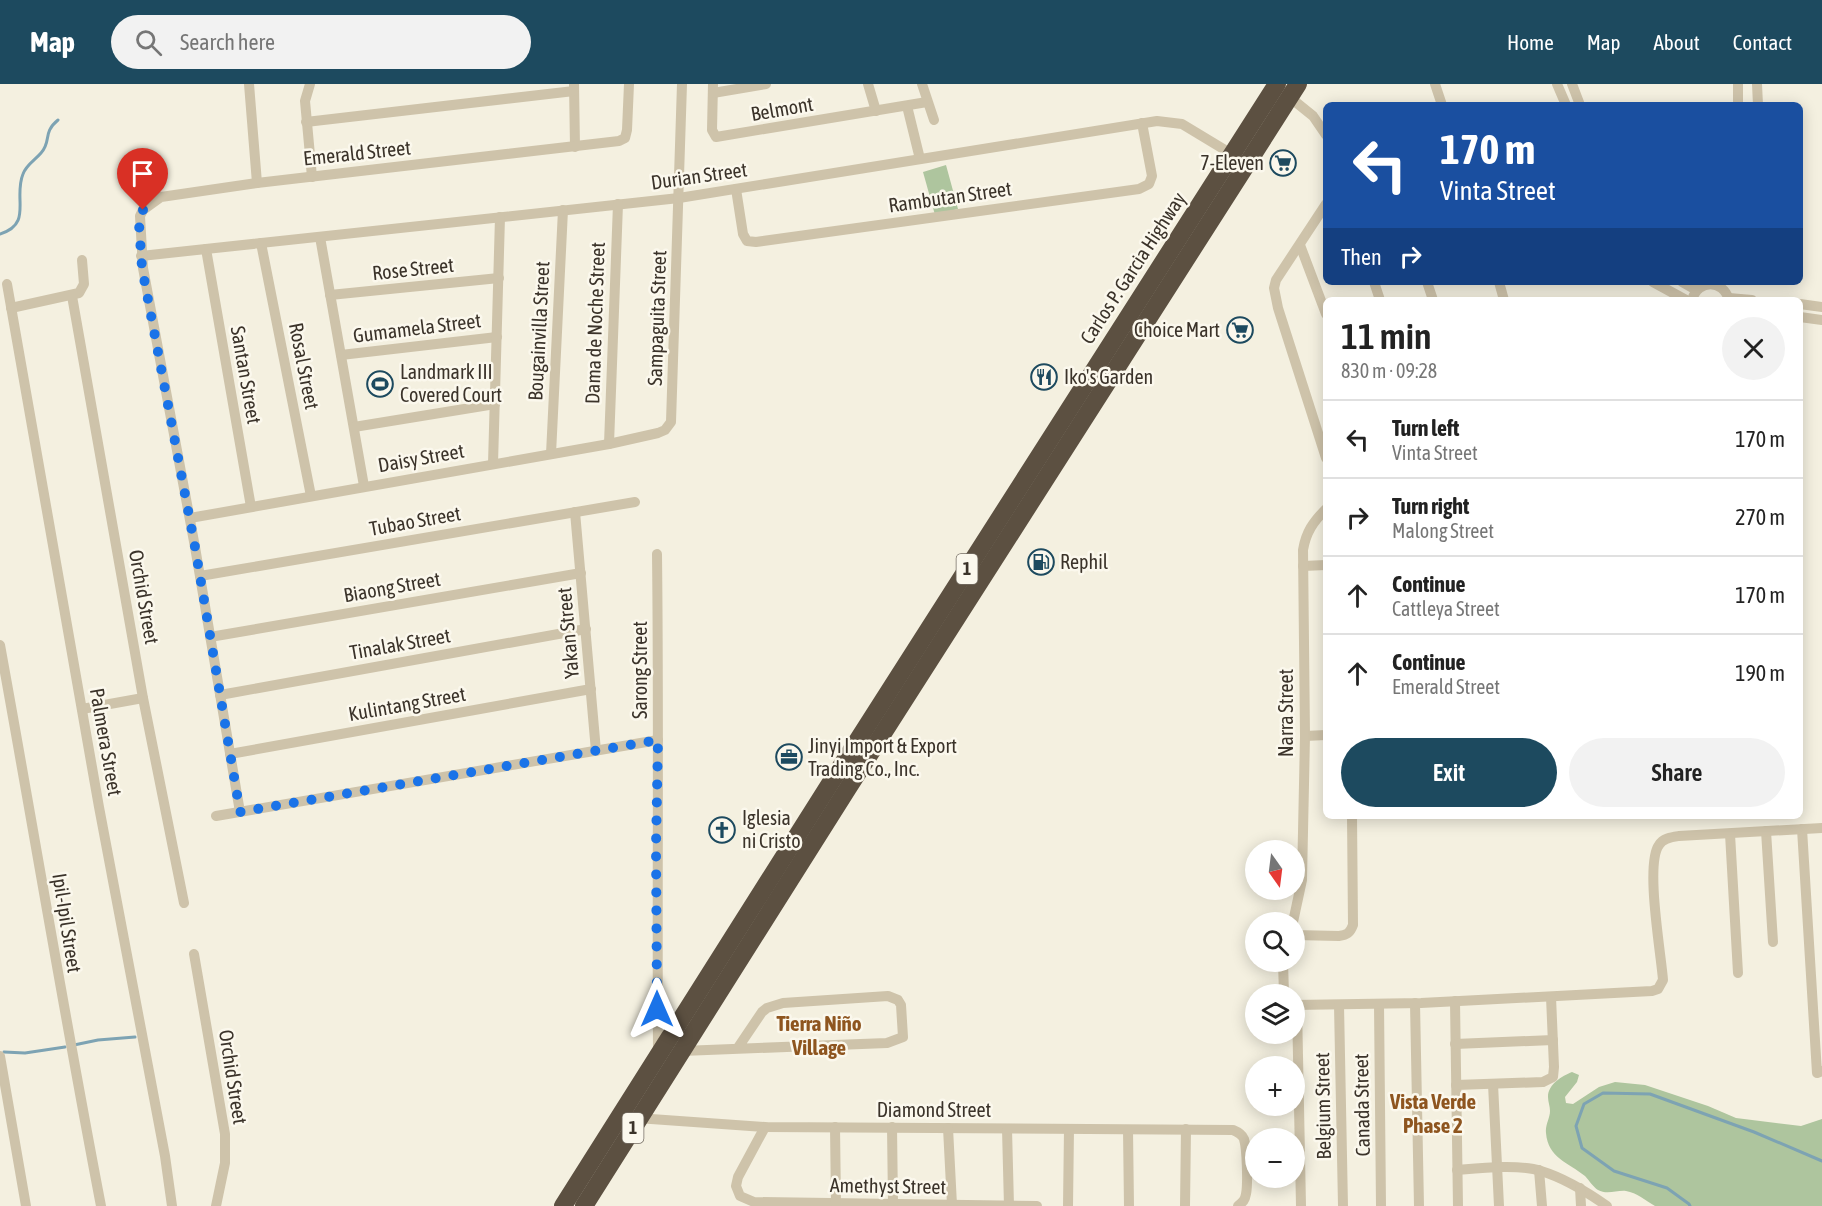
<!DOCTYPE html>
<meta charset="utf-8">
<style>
body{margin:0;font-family:"Asap Condensed",sans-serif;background:#f2f2f2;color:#222;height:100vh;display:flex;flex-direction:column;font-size:22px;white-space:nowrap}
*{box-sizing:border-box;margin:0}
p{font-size:20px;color:#767676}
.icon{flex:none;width:33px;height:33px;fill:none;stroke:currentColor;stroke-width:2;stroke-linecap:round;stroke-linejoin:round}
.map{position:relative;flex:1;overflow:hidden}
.sheet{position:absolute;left:1323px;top:213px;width:480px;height:522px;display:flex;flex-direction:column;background:#fff;border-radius:9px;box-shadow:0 3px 15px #0003}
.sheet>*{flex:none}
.guide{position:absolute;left:1323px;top:18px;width:480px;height:183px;border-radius:9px;box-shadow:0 3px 15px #0003;background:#1a4fa0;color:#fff;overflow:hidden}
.needle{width:39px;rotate:166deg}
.fabs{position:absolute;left:1245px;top:756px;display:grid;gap:12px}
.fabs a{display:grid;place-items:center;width:60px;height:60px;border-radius:50%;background:#fff;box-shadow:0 3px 15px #0003;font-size:30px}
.pin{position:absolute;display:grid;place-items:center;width:51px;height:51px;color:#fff;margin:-62px -26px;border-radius:50% 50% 50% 0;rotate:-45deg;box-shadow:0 0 6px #0007}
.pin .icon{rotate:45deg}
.me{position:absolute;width:66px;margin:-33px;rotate:0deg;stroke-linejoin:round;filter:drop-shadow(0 0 4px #0008)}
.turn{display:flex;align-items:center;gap:21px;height:126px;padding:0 18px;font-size:27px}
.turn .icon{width:78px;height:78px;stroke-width:2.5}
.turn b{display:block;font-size:42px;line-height:51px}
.then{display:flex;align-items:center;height:57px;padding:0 18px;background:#0003;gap:12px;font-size:22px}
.round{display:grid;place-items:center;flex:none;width:63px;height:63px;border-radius:32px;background:#f2f2f2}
.head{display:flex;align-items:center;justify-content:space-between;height:102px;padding:0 18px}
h1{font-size:36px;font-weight:600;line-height:45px}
.button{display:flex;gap:12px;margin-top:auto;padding:12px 18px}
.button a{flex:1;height:69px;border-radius:36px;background:#1d4a5f;color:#fff;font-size:24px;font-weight:600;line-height:69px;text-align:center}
.button a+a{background:#f2f2f2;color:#222}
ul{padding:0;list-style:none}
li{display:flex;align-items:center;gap:18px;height:78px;padding:0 18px;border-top:2px solid #e0e0e0}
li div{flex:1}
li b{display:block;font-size:22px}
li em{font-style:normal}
header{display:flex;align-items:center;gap:36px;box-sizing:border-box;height:84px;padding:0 30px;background:#1d4a5f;color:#fff}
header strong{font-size:28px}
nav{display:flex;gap:33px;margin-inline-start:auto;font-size:21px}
.search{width:420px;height:54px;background:#f2f2f2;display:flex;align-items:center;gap:15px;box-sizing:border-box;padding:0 21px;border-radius:33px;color:#767676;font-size:22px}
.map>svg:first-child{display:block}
.green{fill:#aec59e}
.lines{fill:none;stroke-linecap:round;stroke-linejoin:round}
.stream{stroke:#7da3b3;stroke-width:3}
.street{stroke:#cec3aa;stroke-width:10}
.highway{stroke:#5c5041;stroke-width:18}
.route{stroke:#1a73e8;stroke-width:10;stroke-dasharray:0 18}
.labels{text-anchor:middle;stroke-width:5;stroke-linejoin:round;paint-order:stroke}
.shield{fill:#fbf8ed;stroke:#756e64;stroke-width:1.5}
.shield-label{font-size:18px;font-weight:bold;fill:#3b332a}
.street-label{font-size:20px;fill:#3b332a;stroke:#fbf8ed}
.poi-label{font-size:20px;fill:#3b332a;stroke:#fbf8ed;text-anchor:start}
.neighbourhood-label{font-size:21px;font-weight:bold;fill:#8e551f;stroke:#fbf8ed}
</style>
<header>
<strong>Map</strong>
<div class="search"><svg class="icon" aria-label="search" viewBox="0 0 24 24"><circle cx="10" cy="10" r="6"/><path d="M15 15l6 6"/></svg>Search here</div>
<nav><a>Home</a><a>Map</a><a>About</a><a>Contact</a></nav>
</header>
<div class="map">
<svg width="1822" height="1122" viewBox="0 0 1822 1122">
<rect width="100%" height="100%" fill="#f4f0e0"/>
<g class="green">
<polygon points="946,81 958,125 935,131 923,88"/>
<path d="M1572 988 1579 991 1577 998 1565 1013 1566 1019 1573 1020 1599 1003 1615 998 1645 1001 1708 1022 1736 1034 1801 1042 1822 1035V1122H1655C1645 1116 1637 1109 1626 1107 1617 1106 1607 1111 1598 1106 1593 1103 1589 1096 1585 1092 1569 1079 1548 1074 1546 1049 1545 1041 1550 1034 1550 1027 1550 1022 1548 1018 1548 1013 1548 1000 1562 992 1572 988Z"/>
</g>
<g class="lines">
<g class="stream">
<path d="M0 150C33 140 13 114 23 90 26 81 35 76 41 69 52 57 42 49 58 36"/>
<polyline points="74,961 98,956 135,953"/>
<polyline points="4,968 25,969 65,963"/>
<polyline points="1690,1122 1689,1120 1667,1104 1614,1087 1582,1064 1576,1042 1584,1020 1603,1009 1650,1010 1754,1048 1822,1077"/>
</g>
<g class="street">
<polyline points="249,0 257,99"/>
<polyline points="310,0 305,17 312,93"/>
<polyline points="574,0 575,63"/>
<polyline points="713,0 712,46 716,53 927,18"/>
<polyline points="868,0 876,27"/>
<polyline points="922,0 934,36"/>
<polyline points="1435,0 1442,21"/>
<polyline points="1557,0 1566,21"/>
<polyline points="1572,0 1580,21"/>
<polyline points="1738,0 1738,21"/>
<polyline points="1757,0 1758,21"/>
<polyline points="713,9 766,0"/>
<polyline points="1287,11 1313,32 1326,51"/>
<polyline points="907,22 920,75"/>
<polyline points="306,38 574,7"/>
<polyline points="736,105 743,150 747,157 756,158 1139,105 1149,100 1152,92 1142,39"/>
<polyline points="1326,120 1276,196 1274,204 1278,224 1326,374"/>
<polyline points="320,153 364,402"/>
<polyline points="261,159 311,412"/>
<polyline points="1300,161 1326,230"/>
<polyline points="206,165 251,423"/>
<polyline points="141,172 679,114 1157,37 1182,40 1235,72"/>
<polyline points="1374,198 1380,216"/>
<polyline points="1427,198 1433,216"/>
<polyline points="1499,198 1504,216"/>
<polyline points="1653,198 1686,216"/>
<polyline points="1682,198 1696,206"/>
<polyline points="7,200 99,723 165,1072 172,1122"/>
<polyline points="330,211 499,194"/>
<polyline points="72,212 143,614 184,819"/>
<polyline points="1729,214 1752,216"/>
<path d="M1692 216C1698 195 1723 195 1729 216"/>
<polyline points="1800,220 1822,223"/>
<polyline points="11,224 79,209 84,200 82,176"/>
<polyline points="1800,233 1822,236"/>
<polyline points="341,271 497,253"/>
<polyline points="354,343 495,320"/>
<polyline points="609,360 618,120"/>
<polyline points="551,370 563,126"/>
<polyline points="493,380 500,133"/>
<polyline points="575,428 596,667"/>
<polyline points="190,434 609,360 658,349 665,346 671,338 682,0"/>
<path d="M657 470C659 636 657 802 658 968"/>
<polyline points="1303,482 1326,481"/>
<polyline points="200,492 635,418"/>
<polyline points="210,553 581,489"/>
<path d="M0 561C34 748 65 935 101 1122"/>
<polyline points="220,611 586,545"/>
<polyline points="82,625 143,614"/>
<polyline points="1305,652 1326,651"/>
<polyline points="230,670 591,605"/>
<polyline points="240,728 195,463 143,184 140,132 143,126 161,113 257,99 619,57 625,54 627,46 629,0"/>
<polyline points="216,732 658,656"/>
<polyline points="1802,745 1817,989 1822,987"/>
<polyline points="1766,747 1773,858"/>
<polyline points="1730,750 1738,889"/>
<path d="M1293 838 1302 796 1305 652 1303 466C1306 448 1313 438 1326 425"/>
<path d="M1294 851 1339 852C1347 851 1350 849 1353 841L1352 732"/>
<polyline points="194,870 225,1050 225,1079 216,1122"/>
<polyline points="1283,878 1284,910"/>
<polyline points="1455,917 1458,1122"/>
<polyline points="1415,919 1419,1122"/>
<polyline points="1379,920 1381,1122"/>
<path d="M1294 921 1421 919 1652 907 1658 905 1663 896C1661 869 1645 780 1659 761 1663 754 1672 753 1679 752L1822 744"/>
<polyline points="1339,921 1343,1122"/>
<polyline points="1297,922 1301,1122"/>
<polyline points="1455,960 1553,956"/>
<polyline points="682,967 887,959 903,953 901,921 898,916 888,912 783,919 767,924 762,928 737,965"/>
<polyline points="0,972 26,1122"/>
<polyline points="1493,1000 1499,1122"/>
<polyline points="1456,1001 1543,998 1553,993 1554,983 1551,913"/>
<path d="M637 1034 765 1043 1233 1046C1238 1048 1242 1050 1244 1055 1247 1065 1248 1100 1246 1110 1245 1116 1243 1118 1238 1122"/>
<polyline points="765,1043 738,1093 736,1102 740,1112 754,1118 1037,1122"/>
<polyline points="835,1043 836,1119"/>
<polyline points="892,1043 893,1120"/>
<polyline points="948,1044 952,1121"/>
<polyline points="1007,1045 1009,1122"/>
<polyline points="1128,1046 1129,1122"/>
<path d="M1457 1086C1481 1084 1519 1080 1541 1087 1564 1094 1587 1108 1607 1122"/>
<polyline points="1539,1086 1542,1122"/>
<polyline points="1580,1104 1581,1122"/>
<polyline points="1068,1122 1069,1045"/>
<polyline points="1185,1122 1186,1045"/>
</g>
<g class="highway">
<polyline points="563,1122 833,695 1277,0"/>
<polyline points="584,1122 848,704 1298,0"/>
</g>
</g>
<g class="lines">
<polyline class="route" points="143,126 139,140 142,184 195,463 240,728 658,656 656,762 657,925"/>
</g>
<defs>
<g id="supermarket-ring" transform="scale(1.35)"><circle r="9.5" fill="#fbf8ed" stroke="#1d4a5f" stroke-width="1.5"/><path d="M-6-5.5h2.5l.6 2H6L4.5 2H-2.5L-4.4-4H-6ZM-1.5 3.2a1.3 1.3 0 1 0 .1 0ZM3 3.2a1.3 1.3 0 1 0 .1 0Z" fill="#1d4a5f"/></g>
<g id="restaurant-ring" transform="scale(1.35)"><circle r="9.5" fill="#fbf8ed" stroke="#1d4a5f" stroke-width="1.5"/><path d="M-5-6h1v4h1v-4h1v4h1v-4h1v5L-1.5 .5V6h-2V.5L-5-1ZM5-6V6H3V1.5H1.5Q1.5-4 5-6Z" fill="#1d4a5f"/></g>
<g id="stadium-ring" transform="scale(1.35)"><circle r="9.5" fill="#fbf8ed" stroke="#1d4a5f" stroke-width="1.5"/><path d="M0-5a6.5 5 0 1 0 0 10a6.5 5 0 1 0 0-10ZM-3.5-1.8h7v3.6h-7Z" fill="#1d4a5f"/></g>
<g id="fuel-ring" transform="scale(1.35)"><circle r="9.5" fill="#fbf8ed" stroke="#1d4a5f" stroke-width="1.5"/><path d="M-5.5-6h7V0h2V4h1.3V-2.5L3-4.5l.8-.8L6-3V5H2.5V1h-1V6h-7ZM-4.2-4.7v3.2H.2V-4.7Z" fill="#1d4a5f"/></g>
<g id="office-ring" transform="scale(1.35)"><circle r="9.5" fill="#fbf8ed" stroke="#1d4a5f" stroke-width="1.5"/><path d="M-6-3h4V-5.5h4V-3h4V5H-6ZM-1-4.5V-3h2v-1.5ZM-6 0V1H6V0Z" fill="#1d4a5f"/></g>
<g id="church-ring" transform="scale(1.35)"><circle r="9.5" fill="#fbf8ed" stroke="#1d4a5f" stroke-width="1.5"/><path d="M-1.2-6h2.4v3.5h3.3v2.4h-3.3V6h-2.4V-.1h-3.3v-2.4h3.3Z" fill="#1d4a5f"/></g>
</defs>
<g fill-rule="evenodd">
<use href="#supermarket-ring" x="1283" y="79"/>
<use href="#supermarket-ring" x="1240" y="246"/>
<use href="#restaurant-ring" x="1044" y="293"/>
<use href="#stadium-ring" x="380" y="300"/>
<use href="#fuel-ring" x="1041" y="478"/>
<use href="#office-ring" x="789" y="673"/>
<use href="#church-ring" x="722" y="746"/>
</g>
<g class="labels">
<g class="shield">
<rect x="956.5" y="470" width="21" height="30" rx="4.5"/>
<rect x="622.5" y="1029" width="21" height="30" rx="4.5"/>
</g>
<g class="shield-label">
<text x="967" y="491">1</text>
<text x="633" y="1050">1</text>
</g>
<g class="street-label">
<text transform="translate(782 25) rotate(-10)" y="7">Belmont</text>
<text transform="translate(357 69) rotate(-6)" y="7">Emerald Street</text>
<text transform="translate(699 92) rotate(-8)" y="7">Durian Street</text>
<text transform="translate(950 113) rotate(-8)" y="7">Rambutan Street</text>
<text transform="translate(1133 184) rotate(-57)" y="7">Carlos P. Garcia Highway</text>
<text transform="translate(413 185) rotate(-6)" y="7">Rose Street</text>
<text transform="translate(657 234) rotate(-88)" y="7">Sampaguita Street</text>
<text transform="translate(595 239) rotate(-88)" y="7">Dama de Noche Street</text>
<text transform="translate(417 244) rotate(-7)" y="7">Gumamela Street</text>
<text transform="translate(539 247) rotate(-87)" y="7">Bougainvilla Street</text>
<text transform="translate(304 282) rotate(79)" y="7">Rosal Street</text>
<text transform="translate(246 291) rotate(80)" y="7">Santan Street</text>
<text transform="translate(421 374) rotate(-10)" y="7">Daisy Street</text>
<text transform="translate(415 437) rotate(-10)" y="7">Tubao Street</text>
<text transform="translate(392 503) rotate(-10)" y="7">Biaong Street</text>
<text transform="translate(144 513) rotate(80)" y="7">Orchid Street</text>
<text transform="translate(568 549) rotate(-95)" y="7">Yakan Street</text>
<text transform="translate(400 560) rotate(-10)" y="7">Tinalak Street</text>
<text transform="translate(640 586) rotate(-90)" y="7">Sarong Street</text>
<text transform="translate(407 620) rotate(-10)" y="7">Kulintang Street</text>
<text transform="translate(1286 629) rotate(-90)" y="7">Narra Street</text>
<text transform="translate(106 658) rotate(80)" y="7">Palmera Street</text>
<text transform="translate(67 839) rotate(81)" y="7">Ipil-Ipil Street</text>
<text transform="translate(233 993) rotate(81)" y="7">Orchid Street</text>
<text transform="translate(1362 1021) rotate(-91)" y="7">Canada Street</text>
<text transform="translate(1323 1022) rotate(-91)" y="7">Belgium Street</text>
<text x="934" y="1033">Diamond Street</text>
<text transform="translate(888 1102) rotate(1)" y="7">Amethyst Street</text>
</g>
<g class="poi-label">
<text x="1264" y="86" text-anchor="end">7-Eleven</text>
<text x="1220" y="253" text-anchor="end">Choice Mart</text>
<text x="400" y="295">Landmark III<tspan x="400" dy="23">Covered Court</tspan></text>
<text x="1064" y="300">Iko's Garden</text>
<text x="1060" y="485">Rephil</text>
<text x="808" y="669">Jinyi Import &amp; Export<tspan x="808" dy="23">Trading Co., Inc.</tspan></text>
<text x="742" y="741">Iglesia<tspan x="742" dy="23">ni Cristo</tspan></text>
</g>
<g class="neighbourhood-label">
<text x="819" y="947">Tierra Niño<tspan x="819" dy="24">Village</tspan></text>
<text x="1433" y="1025">Vista Verde<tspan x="1433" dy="24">Phase 2</tspan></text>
</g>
</g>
</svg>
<div class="fabs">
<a><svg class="needle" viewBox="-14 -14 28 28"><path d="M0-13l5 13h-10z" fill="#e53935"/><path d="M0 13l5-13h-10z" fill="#767676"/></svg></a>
<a><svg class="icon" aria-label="search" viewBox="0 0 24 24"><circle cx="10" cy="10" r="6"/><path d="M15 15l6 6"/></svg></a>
<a><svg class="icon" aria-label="layers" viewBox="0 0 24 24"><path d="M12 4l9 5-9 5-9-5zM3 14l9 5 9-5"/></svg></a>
<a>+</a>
<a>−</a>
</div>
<div class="pin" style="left:143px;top:126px;background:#d93025"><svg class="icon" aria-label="arrive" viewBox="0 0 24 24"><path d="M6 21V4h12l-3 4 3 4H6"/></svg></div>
<svg class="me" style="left:657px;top:925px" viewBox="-20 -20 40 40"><path d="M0-17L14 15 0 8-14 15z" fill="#1a73e8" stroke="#fff" stroke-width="4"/></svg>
<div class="guide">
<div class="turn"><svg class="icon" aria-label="left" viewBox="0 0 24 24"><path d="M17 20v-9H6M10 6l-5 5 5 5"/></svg><div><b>170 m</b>Vinta Street</div></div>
<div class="then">Then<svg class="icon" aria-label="right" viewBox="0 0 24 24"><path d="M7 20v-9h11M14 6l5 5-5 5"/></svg></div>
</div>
<section class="sheet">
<div class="head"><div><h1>11 min</h1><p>830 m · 09:28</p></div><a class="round"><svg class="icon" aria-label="close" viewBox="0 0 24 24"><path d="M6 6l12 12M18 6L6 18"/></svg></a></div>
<ul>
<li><svg class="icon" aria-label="left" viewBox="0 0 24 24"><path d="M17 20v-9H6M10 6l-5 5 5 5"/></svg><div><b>Turn left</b><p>Vinta Street</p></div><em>170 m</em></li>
<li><svg class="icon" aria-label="right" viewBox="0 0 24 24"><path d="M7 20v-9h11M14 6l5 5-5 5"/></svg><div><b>Turn right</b><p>Malong Street</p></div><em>270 m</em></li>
<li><svg class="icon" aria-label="ahead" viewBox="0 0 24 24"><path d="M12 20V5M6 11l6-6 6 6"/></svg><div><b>Continue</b><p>Cattleya Street</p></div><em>170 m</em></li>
<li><svg class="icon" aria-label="ahead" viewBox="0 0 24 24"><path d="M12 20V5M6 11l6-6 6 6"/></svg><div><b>Continue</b><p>Emerald Street</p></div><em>190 m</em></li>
</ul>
<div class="button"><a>Exit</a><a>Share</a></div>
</section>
</div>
